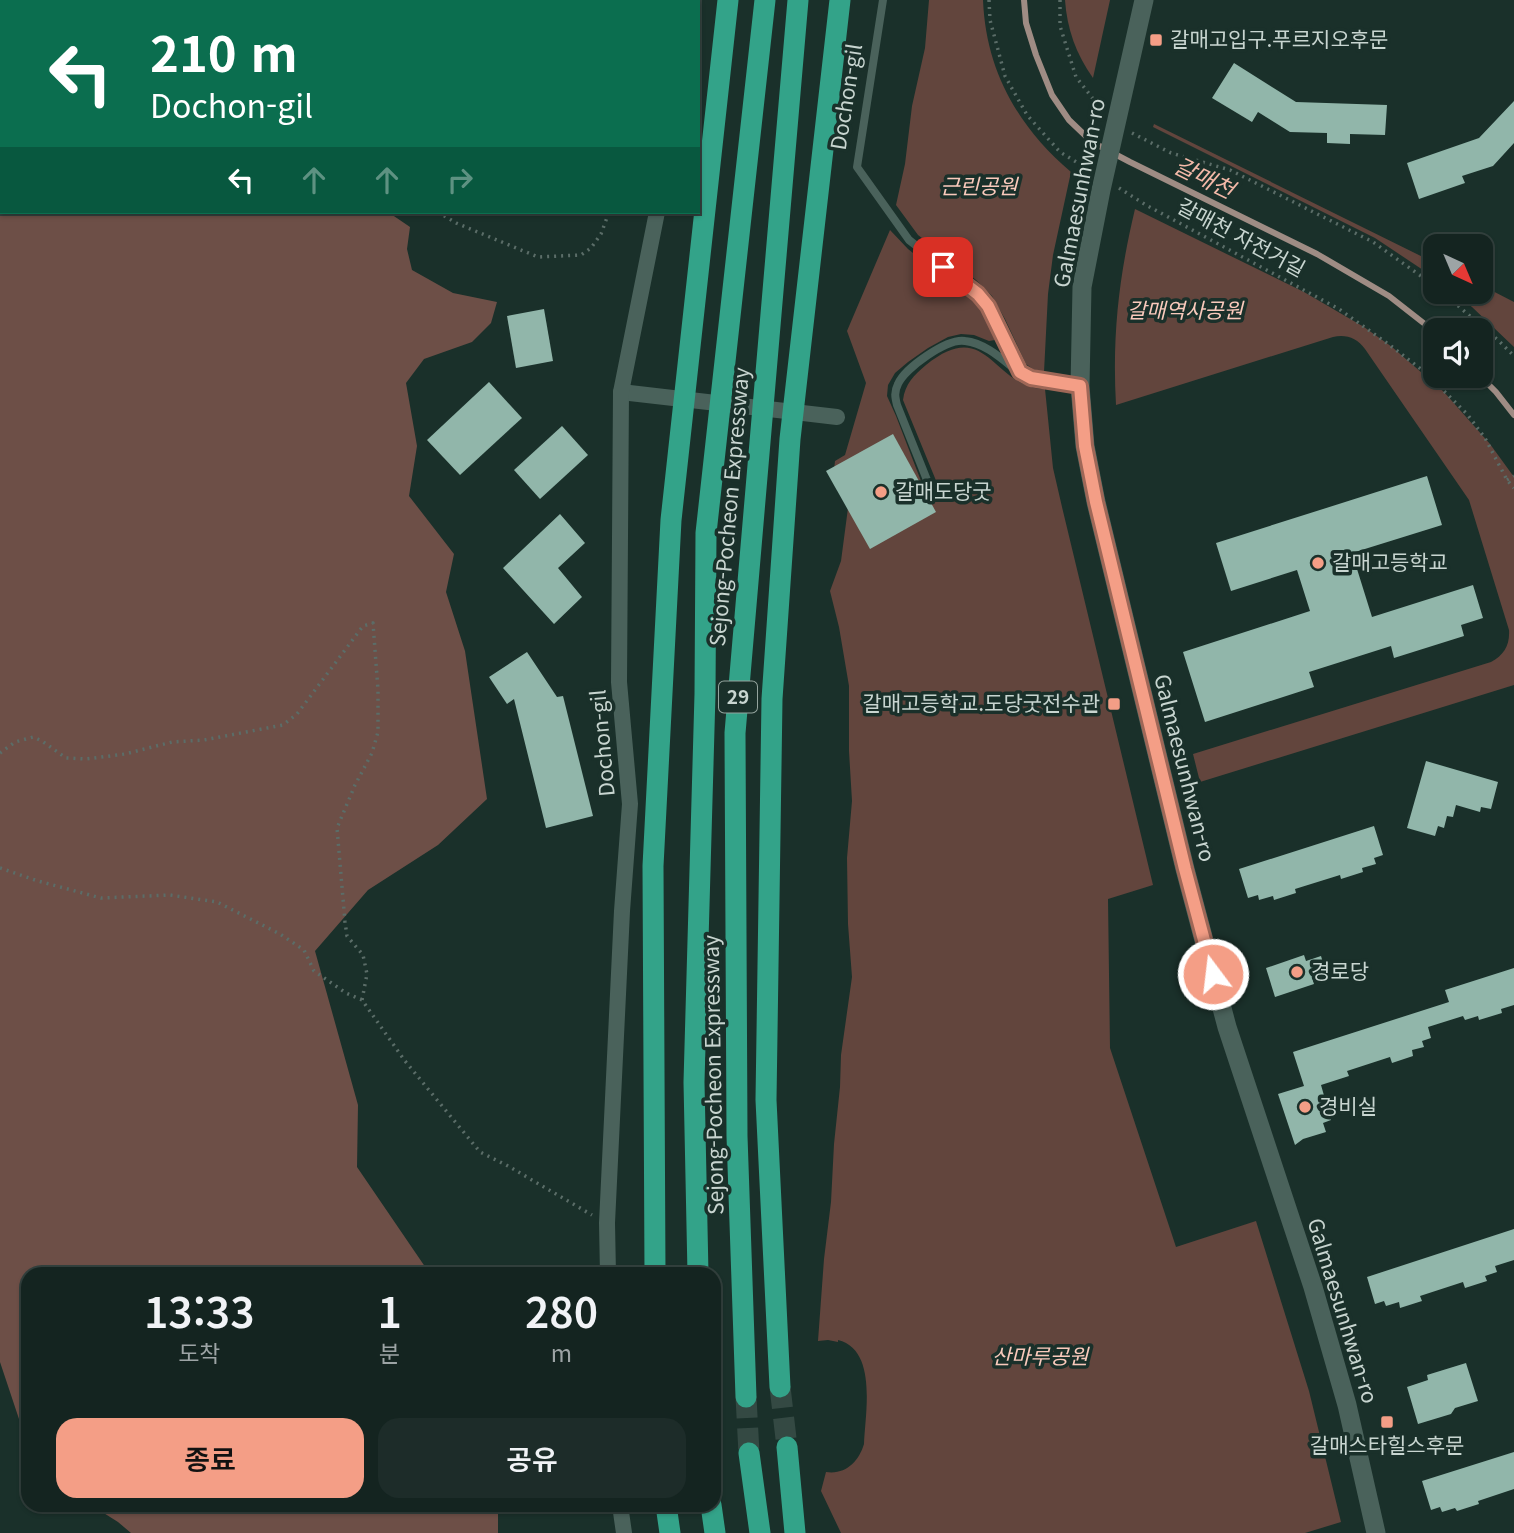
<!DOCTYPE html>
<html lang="ko">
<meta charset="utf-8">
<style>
body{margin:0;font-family:Georgia,"Noto Sans KR",serif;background:#1d2c29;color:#f1f3f6;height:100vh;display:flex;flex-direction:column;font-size:26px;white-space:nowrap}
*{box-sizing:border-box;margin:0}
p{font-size:23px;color:#9da4a5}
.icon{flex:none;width:38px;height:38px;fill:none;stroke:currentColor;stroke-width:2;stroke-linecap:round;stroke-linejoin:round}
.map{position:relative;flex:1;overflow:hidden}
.details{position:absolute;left:21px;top:1267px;width:700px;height:245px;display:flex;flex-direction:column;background:#142420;border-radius:21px;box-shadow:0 2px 5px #0004,0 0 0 2px #33413e}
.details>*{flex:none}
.top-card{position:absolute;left:0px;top:0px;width:700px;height:214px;box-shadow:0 2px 5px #0004,0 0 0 2px #33413e;background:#0b6e4f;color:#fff;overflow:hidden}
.needle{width:46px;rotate:136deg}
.tools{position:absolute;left:1423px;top:234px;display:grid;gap:14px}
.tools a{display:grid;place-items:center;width:70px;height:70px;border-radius:14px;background:#142420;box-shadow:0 2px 5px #0004,0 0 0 2px #33413e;font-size:35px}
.pin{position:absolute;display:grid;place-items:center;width:60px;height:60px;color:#fff;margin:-30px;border-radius:14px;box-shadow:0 4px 10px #0006}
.me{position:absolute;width:77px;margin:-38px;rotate:345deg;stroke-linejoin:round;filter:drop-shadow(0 0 5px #0008)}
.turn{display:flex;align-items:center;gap:24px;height:147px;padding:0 35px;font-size:32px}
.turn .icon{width:91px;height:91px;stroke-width:2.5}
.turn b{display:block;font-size:49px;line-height:60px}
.lanes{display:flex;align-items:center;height:66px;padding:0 35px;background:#0003;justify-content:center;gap:35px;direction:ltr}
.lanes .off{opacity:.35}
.eta{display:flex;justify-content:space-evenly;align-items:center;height:119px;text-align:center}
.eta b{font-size:42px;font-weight:600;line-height:49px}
.action{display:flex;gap:14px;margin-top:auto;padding:14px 35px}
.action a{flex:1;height:80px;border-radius:21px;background:#f49e86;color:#111;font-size:28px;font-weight:600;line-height:80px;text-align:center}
.action a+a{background:#1d2c29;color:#f1f3f6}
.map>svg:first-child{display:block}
.green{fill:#62453d}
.forest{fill:#6d4f47}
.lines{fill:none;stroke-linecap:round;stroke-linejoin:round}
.stream{stroke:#9f8c84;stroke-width:6}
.building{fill:#91b6aa}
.motorway-tunnel{stroke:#344943;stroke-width:21;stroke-dasharray:21 10;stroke-linecap:butt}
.path{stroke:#5b6d68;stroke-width:3.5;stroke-dasharray:2 5;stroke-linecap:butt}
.service{stroke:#4a625b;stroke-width:8}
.minor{stroke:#4a625b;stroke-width:16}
.tertiary{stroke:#4a625b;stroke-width:19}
.motorway{stroke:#33a389;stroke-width:21}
.route-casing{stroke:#9f6757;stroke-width:18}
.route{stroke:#f49e86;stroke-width:12}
.poi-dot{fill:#f49e86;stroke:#1a302a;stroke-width:2.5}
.labels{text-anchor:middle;stroke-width:7;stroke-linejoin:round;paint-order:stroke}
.shield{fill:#1a302a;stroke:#94a49e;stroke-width:2}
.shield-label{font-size:19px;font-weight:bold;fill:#c8d5d0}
.poi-label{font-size:21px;fill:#c8d5d0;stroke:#1a302a;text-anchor:start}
.street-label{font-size:21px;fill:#c8d5d0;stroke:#1a302a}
.park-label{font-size:21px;font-style:italic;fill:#facabc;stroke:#1a302a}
.water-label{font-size:23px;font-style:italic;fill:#f4b9a8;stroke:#1a302a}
</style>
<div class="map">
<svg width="1514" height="1533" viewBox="0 0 1514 1533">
<rect width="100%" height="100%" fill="#1a302a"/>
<g class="green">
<path d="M929 0H983C986 71 1018 127 1071 172L1053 255 1048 294 1044 372 1033 369 1026 364 1005 319 992 296 976 280 918 235 896 205 905 164 912 106 925 48Z"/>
<path d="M1065 0H1110L1093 78C1076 54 1067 29 1065 0Z"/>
<polygon points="1154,124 1435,263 1435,278 1375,238 1153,127"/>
<path d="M1135 209 1304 292 1364 327 1392 347 1444 392 1490 444 1514 477V685L1200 782 1193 754 1491 662C1504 655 1510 645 1509 630L1469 500 1365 349C1357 338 1346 334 1333 337L1116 405C1112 335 1119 276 1135 209Z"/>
<path d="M890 230 908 249 972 300 983 313 995 340 989 341 974 335 961 334 948 337 928 348 908 362 895 373 888 385 887 396 896 416 921 481 920 485 937 483 903 400C905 384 914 375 926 365 988 315 992 388 1045 389L1053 468 1062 507 1153 885 1108 899 1110 1048 1176 1247 1256 1221 1309 1391 1341 1522 1305 1533H841L821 1491 826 1472C846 1475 859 1461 864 1444 865 1414 878 1350 838 1340V1342L828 1340 818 1341 824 1259 831 1202 834 1144 840 1087 841 1055 852 977 848 924 847 858 852 801 849 751V686L839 627 830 591 841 561 848 508 833 479 835 461 845 455 866 383 847 331Z"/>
<polygon points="1481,285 1514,302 1514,347 1472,307 1454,292 1480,292"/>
</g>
<g class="forest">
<polygon points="0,0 194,0 195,2 2,2 2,212 337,212 351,216 377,212 388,212 410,227 407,249 412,270 453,293 497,302 491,323 472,342 424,359 406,383 417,446 409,496 454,554 446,592 465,651 487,799 438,845 368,890 315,951 358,1105 357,1167 430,1274 28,1274 28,1446 0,1362"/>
<polygon points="91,1505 498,1505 498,1533 131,1533 118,1522"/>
</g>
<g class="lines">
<g class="stream">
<polyline points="1024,0 1026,23 1036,55 1052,95 1069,120 1092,142 1130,162 1317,254 1389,296 1435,332"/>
<polyline points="1480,376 1496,392 1514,415"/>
</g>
</g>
<g class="building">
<polygon points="1234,63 1296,102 1387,105 1385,135 1350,134 1350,144 1327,143 1327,133 1290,132 1258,112 1252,122 1212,98"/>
<polygon points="1514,101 1514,143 1493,166 1462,176 1465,183 1419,199 1407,163 1479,138"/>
<polygon points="544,309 553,361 516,368 507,316"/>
<polygon points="489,382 522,418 460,475 427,440"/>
<polygon points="562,426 588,455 540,499 514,470"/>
<polygon points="893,434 936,512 870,549 826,471"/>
<polygon points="1427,476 1442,525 1352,553 1372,617 1473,585 1483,618 1461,625 1464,636 1394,658 1391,646 1309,672 1314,687 1205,722 1183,652 1310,611 1297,570 1231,591 1216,543"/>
<polygon points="560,514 585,543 558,568 582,597 554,624 503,568"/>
<polygon points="527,652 557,697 563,696 593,816 546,828 514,699 507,704 489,677"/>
<polygon points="1426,761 1498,782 1491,809 1481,807 1480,812 1456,805 1453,817 1447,816 1444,828 1438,826 1435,836 1407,828"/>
<polygon points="1374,826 1383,855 1374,858 1376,864 1362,868 1363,872 1341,879 1340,875 1295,889 1296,893 1274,900 1273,896 1259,900 1258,895 1248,898 1239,869"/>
<polygon points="1304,955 1306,961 1321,956 1327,976 1313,981 1314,984 1275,997 1266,968"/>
<polygon points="1514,968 1514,1005 1501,1009 1502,1013 1479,1020 1478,1016 1465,1020 1463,1016 1428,1027 1431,1038 1422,1041 1424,1047 1412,1050 1413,1056 1392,1063 1390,1057 1347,1071 1349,1076 1321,1085 1331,1120 1323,1123 1326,1132 1303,1139 1295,1145 1278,1094 1304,1086 1293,1052 1449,1002 1445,990"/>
<polygon points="1514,1229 1514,1260 1495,1266 1497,1272 1485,1276 1487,1281 1465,1288 1463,1282 1420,1296 1422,1301 1400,1308 1399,1302 1386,1306 1384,1301 1375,1304 1367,1277"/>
<polygon points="1466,1363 1478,1401 1455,1408 1451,1414 1418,1424 1407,1387 1428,1380 1427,1375"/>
<polygon points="1514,1452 1514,1489 1478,1501 1479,1504 1457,1511 1455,1508 1442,1512 1440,1507 1431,1510 1422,1481"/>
</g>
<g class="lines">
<g class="motorway-tunnel">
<polyline points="780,1387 787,1447"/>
<polyline points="746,1397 749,1453"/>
</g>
<g class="path">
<polyline points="460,0 460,1"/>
<polyline points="989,0 990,20 1005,76 1027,115 1060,152 1088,169"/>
<polyline points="1060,0 1060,26 1076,77 1101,109"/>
<polyline points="0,59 2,61"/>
<polyline points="1132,133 1171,153 1230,170 1373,242 1435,286"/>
<polyline points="1119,188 1146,205 1339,309 1391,346 1426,373 1467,414 1485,438 1507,480 1514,488"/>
<polyline points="438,212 456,223 538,257 581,255 591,248 601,234 609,212"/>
<polyline points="1442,292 1499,341 1514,356"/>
<polyline points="1507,480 1514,476"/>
<polyline points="0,753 15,742 33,737 42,741 66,758 86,759 125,754 172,742 204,740 283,725 297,714 363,626 373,623 378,690 378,732 372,753 355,785 337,828 345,922 347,936 363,955 367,974 362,1000"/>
<polyline points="0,868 38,881 101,898 170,895 217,902 280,934 304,950 314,971 346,993 362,1000 405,1061 480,1152 508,1166 592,1215"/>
</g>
<g class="service">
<polyline points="883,0 857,167 909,240 978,294 988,306 1020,372 1032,378 1080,386"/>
<path d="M929 485 897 405C895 397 894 392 898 384 905 368 947 338 965 341 985 343 1002 359 1017 371"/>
</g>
<g class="minor">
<polyline points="601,0 602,2"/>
<polyline points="691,2 691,0"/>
<polyline points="621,392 837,417"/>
<polyline points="608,1274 607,1223 622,911 630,804 619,682 621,392 657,212"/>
<polyline points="620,1505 624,1533"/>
</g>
<polyline class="tertiary" points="1144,0 1101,190 1082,287 1080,386 1085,446 1096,502 1185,869 1227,1027 1313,1287 1347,1405 1376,1533"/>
<g class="motorway">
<polyline points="655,1274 653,866 671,520 728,0"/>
<polyline points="698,1274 694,1082 705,694 706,533 765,0"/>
<polyline points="780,1387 766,1100 772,699 790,439 840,0"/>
<polyline points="746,1397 737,1136 735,733 798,0"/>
<polyline points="787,1447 795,1533"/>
<polyline points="749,1453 760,1533"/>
<polyline points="666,1505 670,1533"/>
<polyline points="711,1505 715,1533"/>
</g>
</g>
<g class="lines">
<g class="route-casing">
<polyline id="route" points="943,267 978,294 988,306 1020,372 1031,378 1080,386 1085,446 1096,502 1185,869 1213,974"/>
</g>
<use href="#route" class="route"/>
</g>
<g class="poi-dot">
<rect x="1149" y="33" width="14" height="14" rx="3.5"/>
<circle cx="881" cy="492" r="7"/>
<circle cx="1318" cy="563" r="7"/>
<rect x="1107" y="697" width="14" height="14" rx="3.5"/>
<circle cx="1297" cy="972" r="7"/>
<circle cx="1305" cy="1107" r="7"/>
<rect x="1380" y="1415" width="14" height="14" rx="3.5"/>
</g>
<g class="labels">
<rect class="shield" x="719" y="681.5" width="38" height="31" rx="5"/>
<g class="shield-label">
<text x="738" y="704">29</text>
</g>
<g class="poi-label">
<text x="1170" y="47">갈매고입구.푸르지오후문</text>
<text x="895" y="499">갈매도당굿</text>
<text x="1332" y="570">갈매고등학교</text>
<text x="1100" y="711" text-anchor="end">갈매고등학교.도당굿전수관</text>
<text x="1311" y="979">경로당</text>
<text x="1319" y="1114">경비실</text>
<text x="1387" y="1453" text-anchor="middle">갈매스타힐스후문</text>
</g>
<g class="street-label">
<text transform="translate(847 97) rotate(-81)" y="7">Dochon-gil</text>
<text transform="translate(1080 193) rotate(-79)" y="7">Galmaesunhwan-ro</text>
<text transform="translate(1241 238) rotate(28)" y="7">갈매천 자전거길</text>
<text transform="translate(730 507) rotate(-85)" y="7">Sejong-Pocheon Expressway</text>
<text transform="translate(603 743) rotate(-95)" y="7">Dochon-gil</text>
<text transform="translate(1184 768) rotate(76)" y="7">Galmaesunhwan-ro</text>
<text transform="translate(714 1075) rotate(-91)" y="7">Sejong-Pocheon Expressway</text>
<text transform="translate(1342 1311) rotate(73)" y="7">Galmaesunhwan-ro</text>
</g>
<g class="park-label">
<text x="979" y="194">근린공원</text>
<text x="1185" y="318">갈매역사공원</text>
<text x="1040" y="1364">산마루공원</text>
</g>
<g class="water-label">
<text transform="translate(1204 178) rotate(26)" y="8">갈매천</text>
</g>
</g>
</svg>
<div class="tools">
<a><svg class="needle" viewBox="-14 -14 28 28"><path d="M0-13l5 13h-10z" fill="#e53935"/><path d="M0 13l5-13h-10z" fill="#9da4a5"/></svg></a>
<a><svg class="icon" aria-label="sound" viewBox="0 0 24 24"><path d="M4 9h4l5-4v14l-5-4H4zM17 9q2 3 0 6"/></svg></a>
</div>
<div class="pin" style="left:943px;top:267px;background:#d93025"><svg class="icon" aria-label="arrive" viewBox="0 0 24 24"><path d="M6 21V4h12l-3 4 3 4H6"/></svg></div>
<svg class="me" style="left:1213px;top:974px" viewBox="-20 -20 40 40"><circle r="17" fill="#f49e86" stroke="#fff" stroke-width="3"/><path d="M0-11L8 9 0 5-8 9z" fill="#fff"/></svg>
<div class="top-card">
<div class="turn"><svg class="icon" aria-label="left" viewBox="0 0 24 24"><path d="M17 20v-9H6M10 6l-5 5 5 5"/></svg><div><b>210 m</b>Dochon-gil</div></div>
<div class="lanes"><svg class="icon" aria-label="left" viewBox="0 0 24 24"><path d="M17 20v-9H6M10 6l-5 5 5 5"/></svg><svg class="icon off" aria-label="ahead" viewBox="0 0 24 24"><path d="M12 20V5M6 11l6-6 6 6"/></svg><svg class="icon off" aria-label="ahead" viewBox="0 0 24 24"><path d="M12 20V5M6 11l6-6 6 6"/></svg><svg class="icon off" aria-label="right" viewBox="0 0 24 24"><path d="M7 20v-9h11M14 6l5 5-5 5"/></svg></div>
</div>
<section class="details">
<div class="eta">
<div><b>13:33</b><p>도착</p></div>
<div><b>1</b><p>분</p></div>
<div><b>280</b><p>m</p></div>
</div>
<div class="action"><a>종료</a><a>공유</a></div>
</section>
</div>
